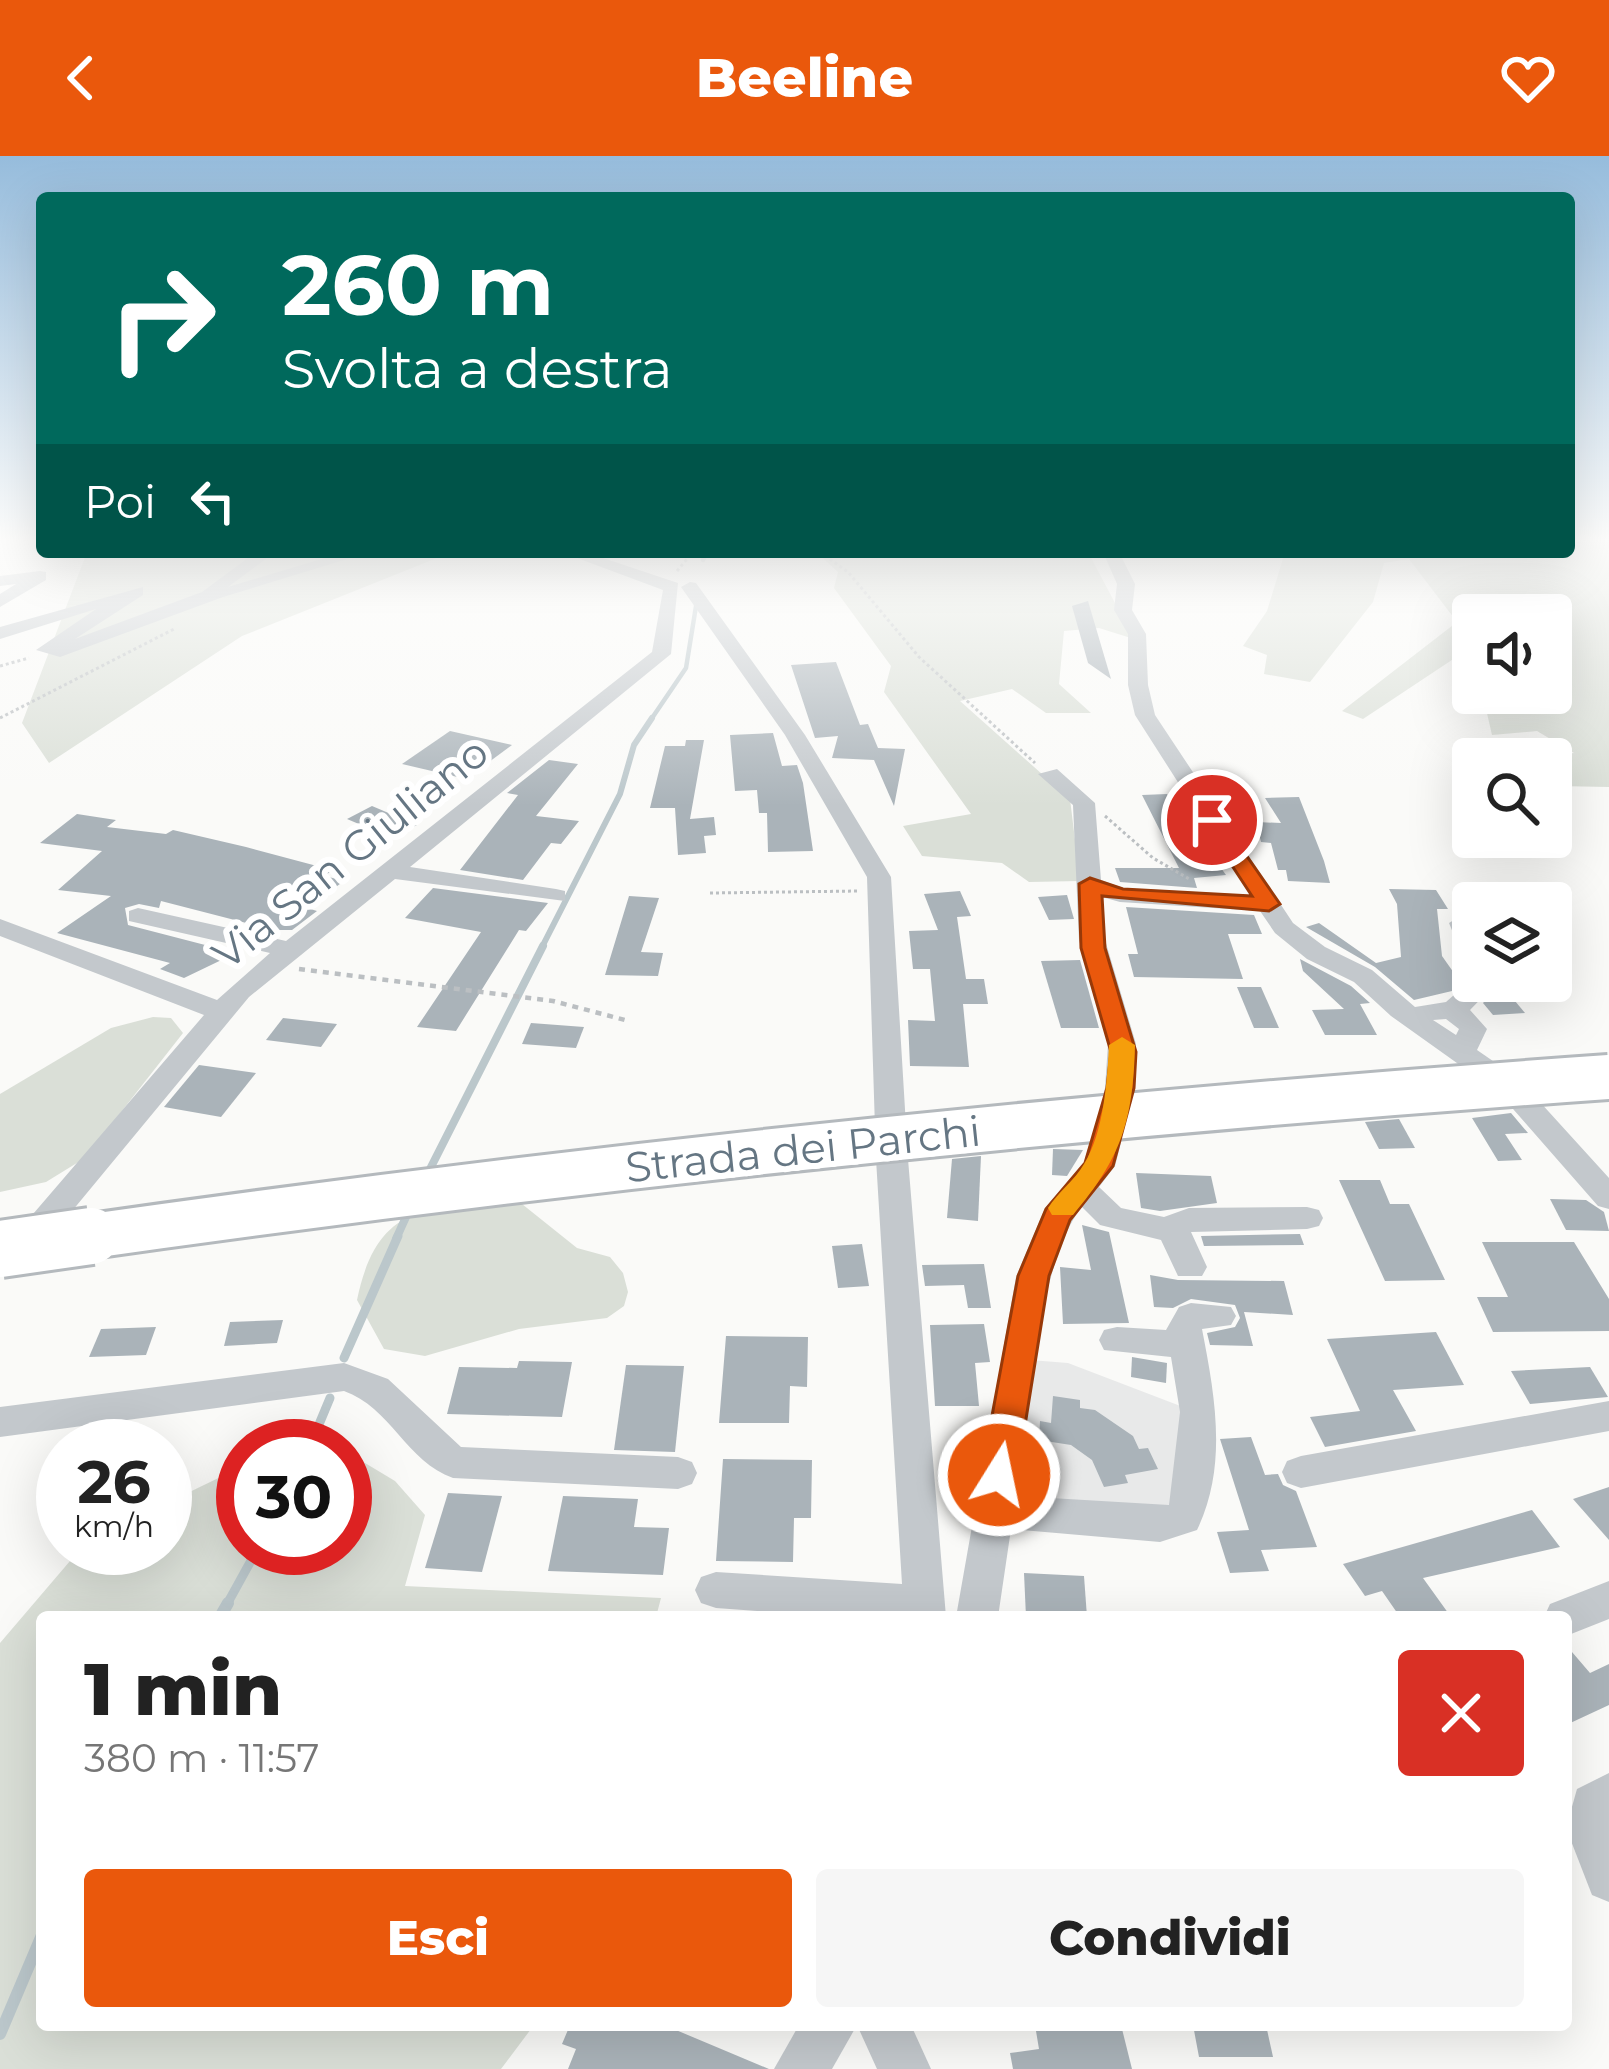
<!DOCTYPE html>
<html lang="it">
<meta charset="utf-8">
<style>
body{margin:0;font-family:Montserrat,sans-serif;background:#f6f6f6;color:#222;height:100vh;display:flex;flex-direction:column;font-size:45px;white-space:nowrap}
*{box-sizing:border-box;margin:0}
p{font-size:39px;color:#767676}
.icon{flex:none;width:66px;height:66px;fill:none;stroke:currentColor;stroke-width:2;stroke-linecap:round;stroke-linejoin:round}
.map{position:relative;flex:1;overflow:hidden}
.drawer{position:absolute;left:36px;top:1455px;width:1536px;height:420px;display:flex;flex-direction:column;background:#fff;border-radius:12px;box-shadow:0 12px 48px #0002}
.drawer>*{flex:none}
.hud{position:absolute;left:36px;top:36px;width:1539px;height:366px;border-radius:12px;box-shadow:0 12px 48px #0002;background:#00695c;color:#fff;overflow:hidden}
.controls{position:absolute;left:1452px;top:438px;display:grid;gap:24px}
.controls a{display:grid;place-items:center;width:120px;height:120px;border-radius:12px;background:#fff;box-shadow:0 12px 48px #0002;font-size:60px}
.speed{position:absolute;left:36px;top:1263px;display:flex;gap:24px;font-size:60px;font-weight:700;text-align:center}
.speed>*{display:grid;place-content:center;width:156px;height:156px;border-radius:50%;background:#fff;box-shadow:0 12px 48px #0002;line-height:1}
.speed small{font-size:30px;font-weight:400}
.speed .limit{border:18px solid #d22;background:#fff;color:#111}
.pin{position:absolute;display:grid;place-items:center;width:102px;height:102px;color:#fff;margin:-51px;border:6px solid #fff;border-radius:50%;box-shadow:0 3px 12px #0007}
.me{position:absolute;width:132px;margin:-66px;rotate:10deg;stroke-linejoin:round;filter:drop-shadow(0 0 9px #0008)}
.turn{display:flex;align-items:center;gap:42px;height:252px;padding:0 48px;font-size:54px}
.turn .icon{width:156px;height:156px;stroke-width:2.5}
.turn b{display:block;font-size:84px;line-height:102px}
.then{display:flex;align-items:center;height:114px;padding:0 48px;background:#0003;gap:24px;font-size:45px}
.round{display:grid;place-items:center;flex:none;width:126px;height:126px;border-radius:12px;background:#f6f6f6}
.headline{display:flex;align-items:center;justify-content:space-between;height:204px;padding:0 48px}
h1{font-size:72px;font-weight:800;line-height:90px}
.button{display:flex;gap:24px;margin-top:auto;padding:24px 48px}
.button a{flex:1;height:138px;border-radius:12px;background:#ea580c;color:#fff;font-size:48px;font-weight:800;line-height:138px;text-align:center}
.button a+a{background:#f6f6f6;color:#222}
header{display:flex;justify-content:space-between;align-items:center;height:156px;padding:0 48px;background:#ea580c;color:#fff;font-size:54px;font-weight:800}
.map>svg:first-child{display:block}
.built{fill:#e8e9e9}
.green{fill:#dadfd7}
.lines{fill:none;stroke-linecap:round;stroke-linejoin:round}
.stream-far4{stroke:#bbc7cb;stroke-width:4.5}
.stream-far3{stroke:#bbc7cb;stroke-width:6}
.stream-far2{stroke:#bbc7cb;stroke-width:8}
.stream-far1{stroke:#bbc7cb;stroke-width:9}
.stream{stroke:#bbc7cb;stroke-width:12}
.building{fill:#aab3b9}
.path-far1{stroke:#bbbfc2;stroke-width:3;stroke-dasharray:3 3;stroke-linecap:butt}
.path{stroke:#bbbfc2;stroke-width:4.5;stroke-dasharray:6 6;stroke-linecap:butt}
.minor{fill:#c3c8cc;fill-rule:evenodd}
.highway-bridge-far1-casing{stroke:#b4b9bd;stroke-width:50;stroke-linecap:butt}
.highway-bridge-casing{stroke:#b4b9bd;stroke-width:62;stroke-linecap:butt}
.highway-bridge-far1{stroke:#fff;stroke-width:44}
.highway-bridge{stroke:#fff;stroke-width:56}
.route{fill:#ea580c;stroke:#983908;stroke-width:3}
.slow{fill:#f59e0b}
.labels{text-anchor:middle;stroke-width:12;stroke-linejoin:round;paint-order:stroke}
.street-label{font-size:42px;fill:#657683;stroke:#fff}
</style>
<header><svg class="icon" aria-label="back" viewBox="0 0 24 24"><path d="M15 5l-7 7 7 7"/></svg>Beeline<svg class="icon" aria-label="heart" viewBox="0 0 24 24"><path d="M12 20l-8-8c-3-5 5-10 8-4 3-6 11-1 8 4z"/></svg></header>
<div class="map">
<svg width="1609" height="1913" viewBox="0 0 1609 1913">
<rect width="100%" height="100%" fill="#fafaf8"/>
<polygon class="built" points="1030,1204 1068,1207 1183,1251 1176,1354 1003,1343"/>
<g class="green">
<polygon points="1569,383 1609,383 1609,631 1558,630 1551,625 1551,603 1523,603 1574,597 1537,575 1492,579 1486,553 1500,537 1551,537 1551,459 1473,459 1473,490 1363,563 1342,555 1457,466 1409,403 1384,407 1373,446 1310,526 1264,518 1267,499 1243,490 1267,455 1285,396 1569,396"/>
<polygon points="87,396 452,396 242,480 49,607 22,567"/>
<polygon points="816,396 1088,396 1134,483 1099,472 1064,475 1059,528 1091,557 1046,557 1012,533 960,545 1070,643 1080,725 1029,726 1002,707 922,700 903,670 971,658 884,536 891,510 834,432 838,416"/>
<polygon points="153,861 171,862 183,877 85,1002 46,1026 0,1036 0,938 111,872"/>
<path d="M517 1044 577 1092 610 1101 623 1117 628 1136 624 1150 607 1162 519 1173 425 1200 384 1193 357 1144C378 1043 430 1053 517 1044Z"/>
<polygon points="345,1295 395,1325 425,1359 405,1430 661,1442 656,1461 42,1461 42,1869 534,1869 501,1913 0,1913 0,1487 70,1405 90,1392 165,1392 165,1348 243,1310 243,1392 345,1392"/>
</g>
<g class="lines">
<g class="stream-far4">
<polyline points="703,404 707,396"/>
<polyline points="650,565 686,512 697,444"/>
</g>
<polyline class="stream-far3" points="541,793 620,638 634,589 652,562"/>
<g class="stream-far2">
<polyline points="428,1017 543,790"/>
<polyline points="396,1083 410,1052"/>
</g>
<g class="stream-far1">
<polyline points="344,1202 398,1080"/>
<polyline points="310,1290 330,1242"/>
<polyline points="226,1450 258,1392"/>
</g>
<g class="stream">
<polyline points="220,1461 228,1447"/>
<polyline points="0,1878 42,1779"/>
</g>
</g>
<g class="building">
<polygon points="1088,445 1111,523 1088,507 1072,450"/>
<polygon points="836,506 860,569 868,568 878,592 905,593 894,650 874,604 832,602 838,580 815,582 791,509"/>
<polygon points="450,575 512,589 466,623 402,608"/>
<polygon points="773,577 782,610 797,609 803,627 813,695 768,696 767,657 759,657 757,634 735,635 730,579"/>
<polygon points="686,584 704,584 690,663 714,661 716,679 704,680 706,697 678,699 675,652 650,652 665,590 685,590"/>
<polygon points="549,604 578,608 536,660 579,665 561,688 551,687 523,724 460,714 518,639 507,637"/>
<polygon points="1167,638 1187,680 1197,679 1226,719 1194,722 1197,732 1120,726 1115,712 1179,712 1142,639"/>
<polygon points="1299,641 1324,705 1330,727 1288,725 1286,714 1278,714 1271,687 1261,686 1256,666 1281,667 1265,642"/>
<polygon points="372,650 417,669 392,682 347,663"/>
<polygon points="77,658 116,664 107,671 166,678 173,674 246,691 332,714 325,720 344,725 307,752 317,755 292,774 273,774 161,745 159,752 139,748 125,752 128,769 236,797 184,822 160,813 170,807 57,777 111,740 58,734 102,695 40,687"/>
<polygon points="433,732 548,747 526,775 519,774 456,875 417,871 481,776 405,762"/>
<polygon points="1389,733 1436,734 1448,753 1437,753 1442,800 1461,827 1452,835 1414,844 1375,811 1306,771 1319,767 1376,807 1401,801 1397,748"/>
<polygon points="960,735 971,760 957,761 966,823 984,823 988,848 963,848 969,911 910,910 908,864 935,865 930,813 913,813 909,775 938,774 924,738"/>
<polygon points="1067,739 1074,763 1049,764 1038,741"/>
<polygon points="629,740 659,742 641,796 663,797 658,820 605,819"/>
<polygon points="1126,751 1254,759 1262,778 1228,778 1243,823 1134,821 1128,798 1138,798"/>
<polygon points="1300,803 1351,830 1370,847 1360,848 1377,879 1325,879 1312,854 1344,853 1303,815"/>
<polygon points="1080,804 1099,872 1061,872 1041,805"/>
<polygon points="1237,831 1261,831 1279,872 1254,872"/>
<polygon points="1505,833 1525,857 1493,859 1483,847 1495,834"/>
<polygon points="283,862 337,868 321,891 266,884"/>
<polygon points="531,867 584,871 576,892 522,888"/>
<polygon points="199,909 256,917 221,961 164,951"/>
<polygon points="1511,957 1528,977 1505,978 1522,1004 1498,1005 1472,962"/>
<polygon points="1399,963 1415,992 1379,993 1365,966"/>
<polygon points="1053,993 1083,994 1067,1020 1052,1019"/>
<polygon points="981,1000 978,1065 947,1062 952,1003"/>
<polygon points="1136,1017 1211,1020 1217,1047 1160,1055 1141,1052"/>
<polygon points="1339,1024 1380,1024 1390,1048 1409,1048 1445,1124 1385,1125"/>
<polygon points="1550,1043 1586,1044 1604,1056 1609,1075 1566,1074"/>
<polygon points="1082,1069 1109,1076 1129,1167 1063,1168 1060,1111 1091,1114"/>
<polygon points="1300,1078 1304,1089 1204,1090 1201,1080"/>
<polygon points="1482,1086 1574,1086 1609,1143 1609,1175 1493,1176 1477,1141 1508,1141"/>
<polygon points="862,1088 869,1130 838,1132 832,1090"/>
<polygon points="984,1108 991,1152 968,1152 964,1129 925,1130 922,1109"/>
<polygon points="1150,1119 1178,1124 1284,1125 1293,1159 1244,1156 1253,1190 1210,1189 1207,1177 1235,1171 1240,1162 1235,1149 1191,1143 1173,1152 1154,1151"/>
<polygon points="283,1164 277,1187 224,1190 230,1166"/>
<polygon points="984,1168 990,1206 975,1207 979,1250 935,1250 930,1169"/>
<polygon points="156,1171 146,1199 89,1201 101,1173"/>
<polygon points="1436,1176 1464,1229 1393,1234 1416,1275 1325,1291 1310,1261 1360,1255 1327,1183"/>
<polygon points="726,1180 808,1181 807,1231 790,1230 789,1267 719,1267"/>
<polygon points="1132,1201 1167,1207 1166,1227 1131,1221"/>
<polygon points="519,1205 572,1206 562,1261 447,1258 459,1211 517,1212"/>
<polygon points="626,1209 684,1210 675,1296 614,1294"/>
<polygon points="1590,1211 1608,1241 1530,1248 1511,1215"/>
<polygon points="1053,1240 1080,1244 1080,1252 1095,1254 1133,1280 1139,1293 1148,1292 1158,1313 1125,1319 1128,1327 1104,1331 1092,1304 1071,1289 1039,1284 1040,1265 1051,1267"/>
<polygon points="1251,1281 1265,1319 1278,1318 1283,1329 1296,1335 1317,1391 1261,1394 1269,1415 1230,1417 1217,1376 1249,1374 1220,1283"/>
<polygon points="723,1303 812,1304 811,1362 794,1362 793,1406 716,1405"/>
<polygon points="1609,1331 1609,1384 1573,1343"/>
<polygon points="448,1337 502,1340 482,1416 425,1412"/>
<polygon points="563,1340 638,1343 634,1371 669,1372 663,1419 548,1415"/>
<polygon points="1532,1354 1560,1391 1423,1422 1451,1461 1400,1461 1382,1435 1365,1440 1343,1408"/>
<polygon points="1024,1417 1084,1420 1087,1461 1026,1461"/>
<polygon points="1566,1489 1590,1517 1609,1508 1609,1549 1566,1569"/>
<polygon points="570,1869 664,1869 769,1913 568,1913 576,1893 562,1888"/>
<polygon points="1035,1869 1121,1869 1132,1913 1013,1913 1010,1897 1039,1893"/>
<polygon points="1193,1869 1266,1869 1273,1901 1199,1901"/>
</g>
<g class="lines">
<g class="path-far1">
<polyline points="820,396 848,416 919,501 1035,607"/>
<polyline points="677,415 687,403"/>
<polyline points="0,510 29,502"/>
<polyline points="0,562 176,472"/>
<polyline points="1105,660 1153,702 1191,724"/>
<polyline points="710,737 858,735"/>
</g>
<polyline class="path" points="299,813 553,845 625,864"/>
<g class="minor">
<polygon points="256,396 275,396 228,431 345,396 370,396 223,441 60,501 36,494 96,453 0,483 0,471 143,431 143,439 75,483 202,436"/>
<polygon points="561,396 585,396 678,427 671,498 410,711 556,733 565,735 565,745 395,723 249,841 39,1095 15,1095 10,1087 15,1079 204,859 0,780 0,763 217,844 270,797 129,765 129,755 138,752 286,785 652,496 663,434"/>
<path d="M1103 396H1119L1135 428 1132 454 1146 478 1148 529 1155 559 1293 767 1325 791 1372 814 1415 851 1446 846 1473 822 1498 825 1470 854 1487 873 1477 894 1519 923 1609 1022V1053L1598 1050 1499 937 1391 860 1354 826 1307 803 1275 777 1260 755 1120 746 1102 741 1105 784 1136 888 1135 932 1115 1010 1099 1031 1121 1052 1164 1061 1189 1052 1307 1051 1319 1054 1323 1062 1319 1070 1307 1073 1191 1076 1207 1111 1202 1120H1178L1161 1084 1100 1069 1082 1051C1037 1105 1028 1268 1017 1340L1169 1349 1180 1256 1171 1201 1104 1194 1099 1184 1104 1174 1117 1171 1166 1174 1179 1151 1191 1147 1231 1151 1236 1160 1231 1169 1202 1173C1215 1240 1228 1310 1197 1374L1160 1386 1011 1373 998 1461H956L1016 1121 1045 1052 1084 1007 1105 932 1108 888 1079 784 1073 649 1038 618 1057 613 1095 647 1101 724 1123 732 1250 739 1135 559 1128 529V478L1114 454 1117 428ZM1446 863 1459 873 1456 879 1433 864Z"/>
<polygon points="40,415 46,416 46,424 0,451 0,438 16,428 0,430 0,420"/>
<polygon points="690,426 696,427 805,579 891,721 908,1003 946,1461 841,1461 716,1452 701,1447 695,1434 701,1421 716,1416 902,1428 876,1003 867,721 785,579 681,431"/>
<polygon points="1462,759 1473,764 1473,802 1460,794 1449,767"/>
<path d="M344 1207 388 1223 461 1291 678 1301 692 1306 697 1317 692 1328 678 1333 453 1322C407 1306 390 1251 344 1235L0 1281V1251Z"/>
<polygon points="1609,1245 1609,1275 1301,1332 1287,1327 1282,1316 1287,1305 1301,1300"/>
<polygon points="1609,1425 1609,1463 1566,1480 1566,1461 1544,1461 1550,1448"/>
<polygon points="1609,1617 1609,1746 1592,1739 1566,1672 1577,1633"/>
<polygon points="799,1869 857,1869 832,1913 774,1913"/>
<polygon points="857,1869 911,1869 931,1913 877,1913"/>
</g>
<g class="highway-bridge-far1-casing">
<path id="highway-bridge-far1" d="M70 1083C581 1010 1094 957 1609 921"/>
</g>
<g class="highway-bridge-casing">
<polyline id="highway-bridge" points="0,1093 91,1080"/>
</g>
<use href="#highway-bridge-far1" class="highway-bridge-far1"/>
<use href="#highway-bridge" class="highway-bridge"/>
</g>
<linearGradient id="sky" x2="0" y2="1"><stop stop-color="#96bcdc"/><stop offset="0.59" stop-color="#fdfdfc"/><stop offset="1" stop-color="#fdfdfc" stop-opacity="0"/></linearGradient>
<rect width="1609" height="650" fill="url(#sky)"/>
<polygon class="route" points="1212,658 1219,660 1280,748 1269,755 1102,740 1105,792 1136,896 1134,932 1113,1010 1070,1064 1049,1120 1017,1319 1011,1329 999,1334 987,1329 981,1319 1018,1120 1046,1053 1085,1007 1107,932 1111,896 1081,792 1079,728 1090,722 1123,733 1252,740 1202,664"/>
<path class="slow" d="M1122 881 1135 889C1133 964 1122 1001 1073 1059H1052L1048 1052C1058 1036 1075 1024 1084 1008 1104 975 1107 926 1109 889Z"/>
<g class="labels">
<g class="street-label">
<text transform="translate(350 697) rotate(-39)" y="15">Via San Giuliano</text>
<text transform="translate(803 993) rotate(-6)" y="15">Strada dei Parchi</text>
</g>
</g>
</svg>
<div class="controls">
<a><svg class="icon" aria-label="sound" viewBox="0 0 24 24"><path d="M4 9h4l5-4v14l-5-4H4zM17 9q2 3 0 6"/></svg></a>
<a><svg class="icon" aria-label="search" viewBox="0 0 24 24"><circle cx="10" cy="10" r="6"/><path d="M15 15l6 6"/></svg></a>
<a><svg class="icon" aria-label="layers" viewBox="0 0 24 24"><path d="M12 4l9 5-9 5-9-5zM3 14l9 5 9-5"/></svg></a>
</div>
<div class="speed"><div>26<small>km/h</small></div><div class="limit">30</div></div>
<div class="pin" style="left:1212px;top:664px;background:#d93025"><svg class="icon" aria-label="arrive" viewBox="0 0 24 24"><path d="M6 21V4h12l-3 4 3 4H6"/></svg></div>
<svg class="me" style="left:999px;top:1319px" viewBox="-20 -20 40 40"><circle r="17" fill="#ea580c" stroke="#fff" stroke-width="3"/><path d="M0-11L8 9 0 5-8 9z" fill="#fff"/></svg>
<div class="hud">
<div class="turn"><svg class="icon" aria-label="right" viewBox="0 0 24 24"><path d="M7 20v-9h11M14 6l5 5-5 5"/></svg><div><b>260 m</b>Svolta a destra</div></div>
<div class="then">Poi<svg class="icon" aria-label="left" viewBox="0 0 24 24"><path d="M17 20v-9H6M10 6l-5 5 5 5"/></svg></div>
</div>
<section class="drawer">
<div class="headline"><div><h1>1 min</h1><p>380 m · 11:57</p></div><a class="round" style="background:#d93025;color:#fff"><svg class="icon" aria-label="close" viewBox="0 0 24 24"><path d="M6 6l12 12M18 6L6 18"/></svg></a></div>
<div class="button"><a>Esci</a><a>Condividi</a></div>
</section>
</div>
